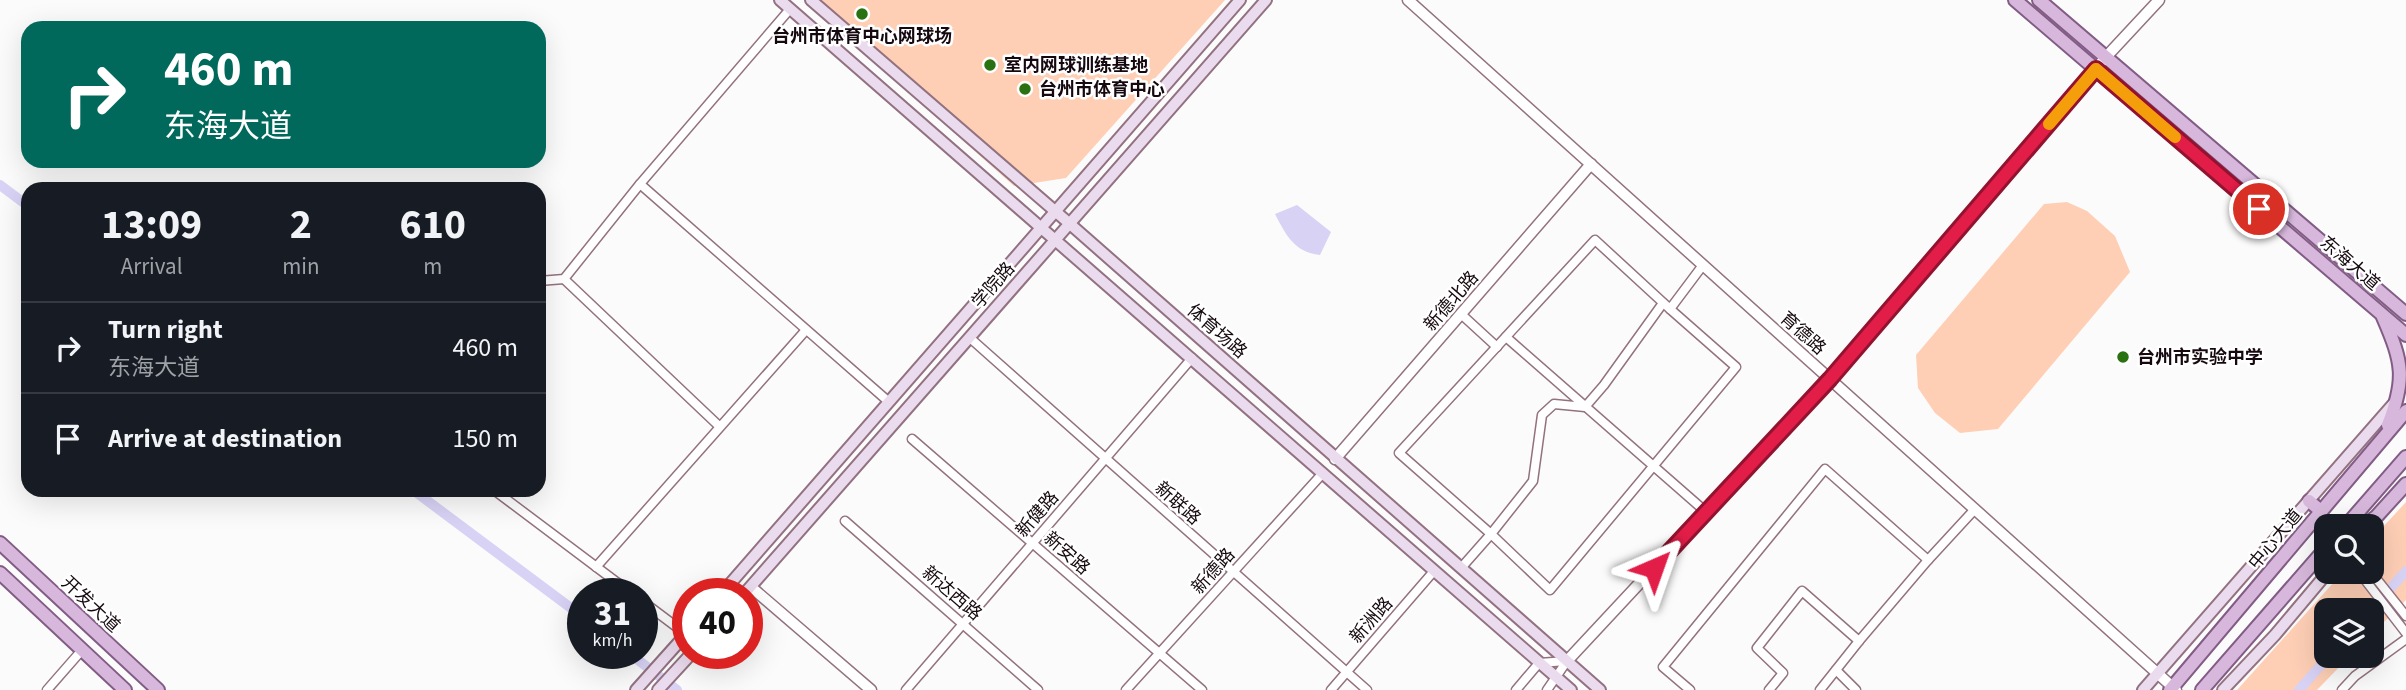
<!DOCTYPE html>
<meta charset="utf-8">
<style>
body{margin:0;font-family:"Source Sans 3","Noto Sans SC",sans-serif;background:#20242c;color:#f1f3f6;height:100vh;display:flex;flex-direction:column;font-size:26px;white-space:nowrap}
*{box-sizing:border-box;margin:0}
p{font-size:23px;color:#9ea1a6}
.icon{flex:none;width:38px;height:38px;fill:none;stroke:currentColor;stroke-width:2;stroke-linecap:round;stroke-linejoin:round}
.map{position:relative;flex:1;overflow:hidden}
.details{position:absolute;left:21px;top:182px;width:525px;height:315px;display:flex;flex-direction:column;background:#171b24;border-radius:21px;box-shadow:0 7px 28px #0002}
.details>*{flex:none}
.banner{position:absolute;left:21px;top:21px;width:525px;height:147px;border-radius:21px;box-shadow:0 7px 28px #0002;background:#00695c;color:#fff;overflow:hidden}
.tools{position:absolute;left:2314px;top:514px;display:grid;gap:14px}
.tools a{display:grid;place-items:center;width:70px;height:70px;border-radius:14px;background:#171b24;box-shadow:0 7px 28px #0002;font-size:35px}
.speed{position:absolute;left:567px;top:578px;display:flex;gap:14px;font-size:35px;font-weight:700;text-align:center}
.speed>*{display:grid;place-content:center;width:91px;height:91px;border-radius:50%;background:#171b24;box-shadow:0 7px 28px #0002;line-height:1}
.speed small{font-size:18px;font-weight:400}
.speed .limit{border:10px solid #d22;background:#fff;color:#111}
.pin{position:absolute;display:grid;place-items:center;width:60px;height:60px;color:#fff;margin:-30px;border:4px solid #fff;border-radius:50%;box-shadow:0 2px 7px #0007}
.me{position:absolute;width:77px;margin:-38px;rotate:43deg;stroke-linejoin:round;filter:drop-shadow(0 0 5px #0008)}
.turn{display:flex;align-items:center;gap:24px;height:147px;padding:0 28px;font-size:32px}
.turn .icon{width:91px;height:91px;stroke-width:2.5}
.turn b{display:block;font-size:49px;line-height:60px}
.eta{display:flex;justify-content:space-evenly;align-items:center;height:119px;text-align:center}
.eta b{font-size:42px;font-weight:700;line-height:49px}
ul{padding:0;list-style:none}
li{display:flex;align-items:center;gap:21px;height:91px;padding:0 28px;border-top:2px solid #363941}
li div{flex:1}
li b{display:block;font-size:26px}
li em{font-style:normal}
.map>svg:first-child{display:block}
.green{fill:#fecfb5}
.water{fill:#d8d2f5}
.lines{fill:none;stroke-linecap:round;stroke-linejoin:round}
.canal{stroke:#d8d2f5;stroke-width:10}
.minor-casing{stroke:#937280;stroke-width:11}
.tertiary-casing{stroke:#937280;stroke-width:13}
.secondary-casing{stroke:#937280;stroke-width:14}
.primary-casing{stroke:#825c85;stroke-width:16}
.minor{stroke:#fff;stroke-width:8}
.tertiary{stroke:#fff;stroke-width:10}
.secondary{stroke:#ebdbee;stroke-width:10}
.primary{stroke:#d7b8dc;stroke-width:12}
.route-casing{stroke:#92132f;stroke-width:18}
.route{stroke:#e11d48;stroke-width:12}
.slow{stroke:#f59e0b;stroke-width:12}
.poi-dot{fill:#2a7111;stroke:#fff;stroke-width:2.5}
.labels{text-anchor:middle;stroke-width:5;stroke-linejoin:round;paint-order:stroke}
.poi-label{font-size:18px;font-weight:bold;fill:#15090f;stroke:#fff;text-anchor:start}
.street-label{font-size:18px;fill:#15090f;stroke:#fff}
</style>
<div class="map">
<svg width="2406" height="690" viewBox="0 0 2406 690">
<rect width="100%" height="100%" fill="#fbfbfb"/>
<g class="green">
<polygon points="805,0 1225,0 1066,178 1014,186"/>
<polygon points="2067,202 2087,211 2115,236 2130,272 1998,429 1960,433 1935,413 1918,388 1916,355 2044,204"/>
<polygon points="2406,502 2406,600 2371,635 2371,611 2326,611 2326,656 2350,656 2317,690 2237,690 2343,572 2371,572 2371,540"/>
</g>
<path class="water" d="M1297 205 1331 232 1320 255C1294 252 1286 235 1275 214Z"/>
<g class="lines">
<g class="canal">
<polyline points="0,185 28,206"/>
<polyline points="413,490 583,617"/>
<polyline points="2370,611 2406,571"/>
<polyline points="629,653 677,690"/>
<polyline points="2299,690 2329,656"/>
</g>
<g class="minor-casing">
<g id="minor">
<polyline points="790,9 640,184 889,402"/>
<polyline points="564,279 719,426"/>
<polyline points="539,281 564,279 640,184"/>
<polyline points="1663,303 1604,385 1585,407 1554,404 1542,415 1533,481 1491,534 1550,590 1736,367 1670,309"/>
<polyline points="1461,314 1497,347"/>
<polyline points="1506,337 1706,512"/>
<polyline points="970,338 1367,690"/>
<polyline points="912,439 1202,690"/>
<polyline points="494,490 631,593"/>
<polyline points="845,521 1038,690"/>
<polyline points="596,567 806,330"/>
<polyline points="1461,568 1491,534 1399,453 1595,240 1670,309 1703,265"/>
<polyline points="2359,572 2406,633"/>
<polyline points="2371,572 2406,616"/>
<polyline points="642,601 686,634"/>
<polyline points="1836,670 1856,690"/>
<polyline points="47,690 82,650"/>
<polyline points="906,690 1192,358"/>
<polyline points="1126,690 1323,473"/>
<polyline points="1331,690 1434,571"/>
<polyline points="1516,690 1539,663 1567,661"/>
<polyline points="1547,690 1567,661"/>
<polyline points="1690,690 1663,667 1825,469 1928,560 1975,509"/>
<polyline points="1769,690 1783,673 1757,648 1802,591 1859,641 1928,560"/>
<polyline points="1820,690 1859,641"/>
<polyline points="2342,690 2355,676 2406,639"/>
</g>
</g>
<g class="tertiary-casing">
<g id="tertiary">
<polyline points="1408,0 2176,690"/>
<polyline points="1335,459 1591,164"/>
<polyline points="751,587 871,690"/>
<polyline points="1567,661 1830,379 2106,57 2159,0"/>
</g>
</g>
<g class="secondary-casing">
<g id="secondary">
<polyline points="780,0 1571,690"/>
<polyline points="811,0 1070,224 1600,690"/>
<polyline points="722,593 1240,0"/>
<polyline points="745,593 1266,0"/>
<polyline points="636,690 688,632"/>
<polyline points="658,690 692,653"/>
<polyline points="2143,690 2395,402"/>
<polyline points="2223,690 2275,635 2328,572"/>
</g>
</g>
<g class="primary-casing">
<g id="primary">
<polyline points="2015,0 2406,335"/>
<polyline points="2039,0 2406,314"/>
<path d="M2383 317C2403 363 2406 379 2388 425"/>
<polyline points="2309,501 2321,511"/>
<polyline points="2345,527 2406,457"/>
<polyline points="2362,527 2376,517 2406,484"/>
<polyline points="0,543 158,690"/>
<polyline points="0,573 125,690"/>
<polyline points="2170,690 2406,411"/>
<polyline points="2202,690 2326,548"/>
</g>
</g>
<use href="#minor" class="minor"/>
<use href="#tertiary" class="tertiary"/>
<use href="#secondary" class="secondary"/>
<use href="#primary" class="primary"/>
</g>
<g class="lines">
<g class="route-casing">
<polyline id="route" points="1654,568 1830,379 2096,69 2259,209"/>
</g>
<use href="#route" class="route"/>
<polyline class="slow" points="2049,124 2096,69 2175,137"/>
</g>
<g class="poi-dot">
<circle cx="862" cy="14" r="7"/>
<circle cx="990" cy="65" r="7"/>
<circle cx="1025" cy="89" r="7"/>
<circle cx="2123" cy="357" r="7"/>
</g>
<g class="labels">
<g class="poi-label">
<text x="862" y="42" text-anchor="middle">台州市体育中心网球场</text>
<text x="1004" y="71">室内网球训练基地</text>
<text x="1039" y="95">台州市体育中心</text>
<text x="2137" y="363">台州市实验中学</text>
</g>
<g class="street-label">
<text transform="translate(2350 263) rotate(41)" y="6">东海大道</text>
<text transform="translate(993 285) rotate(-49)" y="6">学院路</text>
<text transform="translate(1451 301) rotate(-49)" y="6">新德北路</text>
<text transform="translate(1217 331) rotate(41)" y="6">体育场路</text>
<text transform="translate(1803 333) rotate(42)" y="6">育德路</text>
<text transform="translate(1178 503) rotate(42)" y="6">新联路</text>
<text transform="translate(1037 514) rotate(-49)" y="6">新健路</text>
<text transform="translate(2275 539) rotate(-50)" y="6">中心大道</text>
<text transform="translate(1067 553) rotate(41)" y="6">新安路</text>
<text transform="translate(1213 571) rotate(-48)" y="6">新德路</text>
<text transform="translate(952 593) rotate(41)" y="6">新达西路</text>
<text transform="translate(91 604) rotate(43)" y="6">开发大道</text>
<text transform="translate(1371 620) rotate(-49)" y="6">新洲路</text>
</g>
</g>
</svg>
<div class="tools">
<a><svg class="icon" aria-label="search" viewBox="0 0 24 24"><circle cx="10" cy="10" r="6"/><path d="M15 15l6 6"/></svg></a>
<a><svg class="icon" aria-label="layers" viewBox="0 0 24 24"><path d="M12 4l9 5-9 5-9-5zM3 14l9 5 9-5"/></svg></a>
</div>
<div class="speed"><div>31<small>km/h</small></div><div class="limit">40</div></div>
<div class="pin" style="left:2259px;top:209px;background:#d93025"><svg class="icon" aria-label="arrive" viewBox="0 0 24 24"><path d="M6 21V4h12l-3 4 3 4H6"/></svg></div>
<svg class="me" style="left:1654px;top:568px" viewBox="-20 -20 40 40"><path d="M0-17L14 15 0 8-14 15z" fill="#e11d48" stroke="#fff" stroke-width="4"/></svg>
<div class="banner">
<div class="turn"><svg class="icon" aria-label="right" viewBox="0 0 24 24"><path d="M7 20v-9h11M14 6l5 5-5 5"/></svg><div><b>460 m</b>东海大道</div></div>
</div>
<section class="details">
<div class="eta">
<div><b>13:09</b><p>Arrival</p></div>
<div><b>2</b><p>min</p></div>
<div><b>610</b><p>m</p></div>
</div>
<ul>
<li><svg class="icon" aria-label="right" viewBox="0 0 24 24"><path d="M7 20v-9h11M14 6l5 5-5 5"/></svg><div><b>Turn right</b><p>东海大道</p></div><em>460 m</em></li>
<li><svg class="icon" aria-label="arrive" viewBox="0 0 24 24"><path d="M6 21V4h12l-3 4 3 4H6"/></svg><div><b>Arrive at destination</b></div><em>150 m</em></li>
</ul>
</section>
</div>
